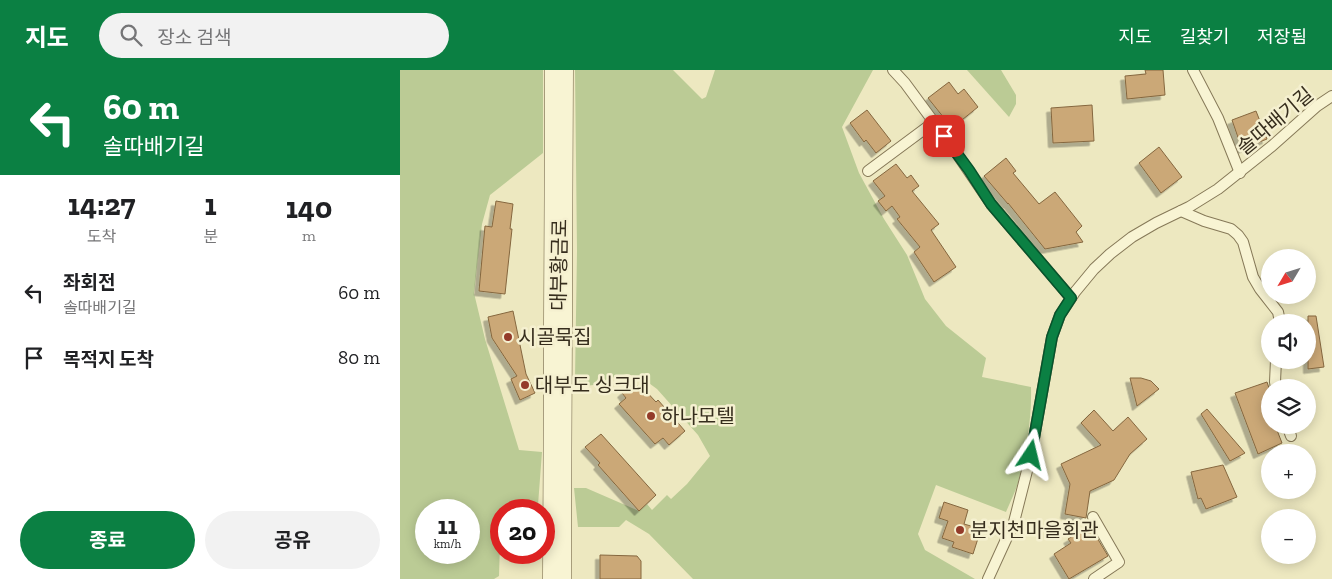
<!DOCTYPE html>
<html lang="ko">
<meta charset="utf-8">
<style>
body{margin:0;font-family:"Zilla Slab","Noto Sans KR",serif;background:#f2f2f2;color:#202124;height:100vh;display:flex;flex-direction:column;font-size:19px;white-space:nowrap}
*{box-sizing:border-box;margin:0}
p{font-size:16px;color:#757577}
.icon{flex:none;width:28px;height:28px;fill:none;stroke:currentColor;stroke-width:2;stroke-linecap:round;stroke-linejoin:round}
.map{position:relative;flex:1;overflow:hidden}
.details{display:flex;flex-direction:column;background:#fff;width:400px}
.details>*{flex:none}
.top-card{background:#0b8043;color:#fff;overflow:hidden}
.needle{width:32px;rotate:232deg}
.buttons{position:absolute;left:861px;top:179px;display:grid;gap:10px}
.buttons a{display:grid;place-items:center;width:55px;height:55px;border-radius:50%;background:#fff;box-shadow:0 2px 12px #0003;font-size:25px}
.speed{position:absolute;left:15px;top:429px;display:flex;gap:10px;font-size:25px;font-weight:700;text-align:center}
.speed>*{display:grid;place-content:center;width:65px;height:65px;border-radius:50%;background:#fff;box-shadow:0 2px 12px #0003;line-height:1}
.speed small{font-size:12px;font-weight:400}
.speed .limit{border:8px solid #d22;background:#fff;color:#111}
.pin{position:absolute;display:grid;place-items:center;width:42px;height:42px;color:#fff;margin:-21px;border-radius:10px;box-shadow:0 2px 8px #0006}
.me{position:absolute;width:55px;margin:-28px;rotate:10deg;stroke-linejoin:round;filter:drop-shadow(0 0 4px #0008)}
.turn{display:flex;align-items:center;gap:18px;height:105px;padding:0 20px;font-size:22px}
.turn .icon{width:65px;height:65px;stroke-width:2.5}
.turn b{display:block;font-size:35px;line-height:42px}
.eta{display:flex;justify-content:space-evenly;align-items:center;height:85px;text-align:center}
.eta b{font-size:30px;font-weight:700;line-height:35px}
.primary-button{display:flex;gap:10px;margin-top:auto;padding:10px 20px}
.primary-button a{flex:1;height:58px;border-radius:30px;background:#0b8043;color:#fff;font-size:20px;font-weight:700;line-height:58px;text-align:center}
.primary-button a+a{background:#f2f2f2;color:#202124}
ul{padding:0;list-style:none}
li{display:flex;align-items:center;gap:15px;height:65px;padding:0 20px}
li div{flex:1}
li b{display:block;font-size:19px}
li em{font-style:normal}
header{display:flex;align-items:center;gap:30px;box-sizing:border-box;height:70px;padding:0 25px;background:#0b8043;color:#fff}
header strong{font-size:24px}
nav{display:flex;gap:28px;margin-inline-start:auto;font-size:18px}
.search{width:350px;height:45px;background:#f2f2f2;display:flex;align-items:center;gap:12px;box-sizing:border-box;padding:0 18px;border-radius:28px;color:#757577;font-size:19px}
main{display:flex;flex:1;min-height:0}
.map>svg:first-child{display:block}
.green{fill:#bbcb95;fill-rule:evenodd}
.building{fill:#cba877;stroke:#85673f;filter:url(#shadow)}
.lines{fill:none;stroke-linecap:round;stroke-linejoin:round}
.service-casing{stroke:#867958;stroke-width:12}
.secondary-casing{stroke:#68593c;stroke-width:29}
.service{stroke:#f8f4d3;stroke-width:10}
.secondary{stroke:#f8f4d3;stroke-width:28}
.route-casing{stroke:#07532c;stroke-width:12}
.route{stroke:#0b8043;stroke-width:9}
.poi-dot{fill:#943b29;stroke:#f5f0d0;stroke-width:2}
.labels{text-anchor:middle;stroke-width:5;stroke-linejoin:round;paint-order:stroke}
.street-label{font-size:20px;fill:#362d1d;stroke:#f5f0d0}
.poi-label{font-size:20px;fill:#362d1d;stroke:#f5f0d0;text-anchor:start}
</style>
<header>
<strong>지도</strong>
<div class="search"><svg class="icon" aria-label="search" viewBox="0 0 24 24"><circle cx="10" cy="10" r="6"/><path d="M15 15l6 6"/></svg>장소 검색</div>
<nav><a>지도</a><a>길찾기</a><a>저장됨</a></nav>
</header>
<main>
<section class="details">
<div class="top-card">
<div class="turn"><svg class="icon" aria-label="left" viewBox="0 0 24 24"><path d="M17 20v-9H6M10 6l-5 5 5 5"/></svg><div><b>60 m</b>솔따배기길</div></div>
</div>
<div class="eta">
<div><b>14:27</b><p>도착</p></div>
<div><b>1</b><p>분</p></div>
<div><b>140</b><p>m</p></div>
</div>
<ul>
<li><svg class="icon" aria-label="left" viewBox="0 0 24 24"><path d="M17 20v-9H6M10 6l-5 5 5 5"/></svg><div><b>좌회전</b><p>솔따배기길</p></div><em>60 m</em></li>
<li><svg class="icon" aria-label="arrive" viewBox="0 0 24 24"><path d="M6 21V4h12l-3 4 3 4H6"/></svg><div><b>목적지 도착</b></div><em>80 m</em></li>
</ul>
<div class="primary-button"><a>종료</a><a>공유</a></div>
</section>
<div class="map">
<svg width="932" height="509" viewBox="0 0 932 509">
<defs>
<filter id="shadow"><feDropShadow dx="-4.5" dy="4.5" stdDeviation="0" flood-color="#0004"/></filter>
</defs>
<rect width="100%" height="100%" fill="#ede8c0"/>
<g class="green">
<path d="M0 0H143V83L90 125 82 154 74 223 85 269 119 380 142 382 138 435 111 440H101L99 506 94 509H0ZM26 440H69V482H26Z"/>
<path d="M175 0H273L302 29 306 27 315 0H473L442 57 459 103 484 149 507 185 525 229 546 256 586 288 582 307 631 317C632 349 626 382 618 413 615 423 610 432 606 442L536 415 518 464 525 480 575 509H293L249 464 226 450 219 457H178L174 418H186L239 441 247 434 252 440 267 425 271 429 287 414 310 386 298 365 257 319 242 308 227 304 211 308 194 315 183 316 175 309 177 181Z"/>
<polygon points="567,0 601,0 616,25 616,34 609,47"/>
</g>
<g class="building">
<polygon points="745,0 763,0 765,25 727,29 725,6 746,4"/>
<polygon points="549,12 558,24 564,19 578,37 552,58 528,28"/>
<polygon points="692,35 694,71 653,73 651,38"/>
<polygon points="467,40 491,71 476,83 466,70 464,72 450,53"/>
<polygon points="856,41 867,69 842,79 832,50"/>
<polygon points="759,77 782,107 761,123 739,93"/>
<polygon points="606,88 616,101 613,103 639,134 655,122 682,156 676,162 683,172 645,179 608,133 608,134 584,106"/>
<polygon points="496,94 507,108 511,105 519,116 512,121 539,154 531,160 556,197 534,212 514,182 520,177 497,149 500,147 492,136 486,141 478,131 485,126 473,111"/>
<polygon points="96,131 113,134 110,159 112,159 105,224 79,221 85,156 92,157"/>
<polygon points="113,241 126,304 135,323 120,330 111,309 117,306 92,268 88,247"/>
<polygon points="908,246 916,246 924,297 908,299"/>
<polygon points="730,308 741,308 751,311 759,319 737,336"/>
<polygon points="234,312 240,319 242,317 256,332 258,330 285,361 269,375 263,368 255,374 219,334 226,328 222,323"/>
<polygon points="867,312 870,321 870,328 865,330 870,342 870,355 875,355 882,373 858,384 835,323"/>
<polygon points="807,339 845,383 830,391 801,344"/>
<polygon points="694,340 713,361 728,347 747,369 730,384 714,410 690,421 686,448 665,444 670,414 661,394 701,375 681,353"/>
<polygon points="201,364 256,425 239,441 198,395 200,393 185,377"/>
<polygon points="823,395 837,427 806,439 801,428 798,429 791,402"/>
<polygon points="544,432 568,440 564,454 581,459 573,484 552,477 554,472 542,468 548,451 539,448"/>
<polygon points="690,456 708,486 669,509 654,484 671,473 668,469"/>
<polygon points="200,485 237,486 241,491 241,509 200,509"/>
</g>
<g class="lines">
<g class="service-casing">
<g id="service">
<polyline points="493,0 505,13 555,81 591,134 671,228"/>
<polyline points="793,0 818,48 840,103"/>
<polyline points="468,101 534,52"/>
<polyline points="781,141 804,151 831,159 838,165 843,172 853,207 860,219 878,242 880,252"/>
<polyline points="876,290 875,312 876,318"/>
<polyline points="887,355 891,366"/>
<polyline points="693,447 719,492 694,509"/>
<polyline points="588,509 614,452 631,385 652,267 660,245 675,222 694,199 710,184 732,167 756,153 789,137 818,119 872,76 917,36 932,26"/>
</g>
</g>
<g class="secondary-casing">
<polyline id="secondary" points="157,509 159,0"/>
</g>
<use href="#service" class="service"/>
<use href="#secondary" class="secondary"/>
</g>
<g class="lines">
<g class="route-casing">
<polyline id="route" points="544,66 569,100 591,134 671,228 660,245 652,267 631,385"/>
</g>
<use href="#route" class="route"/>
</g>
<g class="poi-dot">
<circle cx="108" cy="267" r="5"/>
<circle cx="125" cy="315" r="5"/>
<circle cx="251" cy="346" r="5"/>
<circle cx="560" cy="460" r="5"/>
</g>
<g class="labels">
<g class="street-label">
<text transform="translate(875 51) rotate(-40)" y="7">솔따배기길</text>
<text transform="translate(159 195) rotate(-89)" y="7">대부황금로</text>
</g>
<g class="poi-label">
<text x="118" y="274">시골묵집</text>
<text x="135" y="322">대부도 싱크대</text>
<text x="261" y="353">하나모텔</text>
<text x="570" y="467">분지천마을회관</text>
</g>
</g>
</svg>
<div class="buttons">
<a><svg class="needle" viewBox="-14 -14 28 28"><path d="M0-13l5 13h-10z" fill="#e53935"/><path d="M0 13l5-13h-10z" fill="#757577"/></svg></a>
<a><svg class="icon" aria-label="sound" viewBox="0 0 24 24"><path d="M4 9h4l5-4v14l-5-4H4zM17 9q2 3 0 6"/></svg></a>
<a><svg class="icon" aria-label="layers" viewBox="0 0 24 24"><path d="M12 4l9 5-9 5-9-5zM3 14l9 5 9-5"/></svg></a>
<a>+</a>
<a>−</a>
</div>
<div class="speed"><div>11<small>km/h</small></div><div class="limit">20</div></div>
<div class="pin" style="left:544px;top:66px;background:#d93025"><svg class="icon" aria-label="arrive" viewBox="0 0 24 24"><path d="M6 21V4h12l-3 4 3 4H6"/></svg></div>
<svg class="me" style="left:631px;top:385px" viewBox="-20 -20 40 40"><path d="M0-17L14 15 0 8-14 15z" fill="#0b8043" stroke="#fff" stroke-width="4"/></svg>
</div>
</main>
